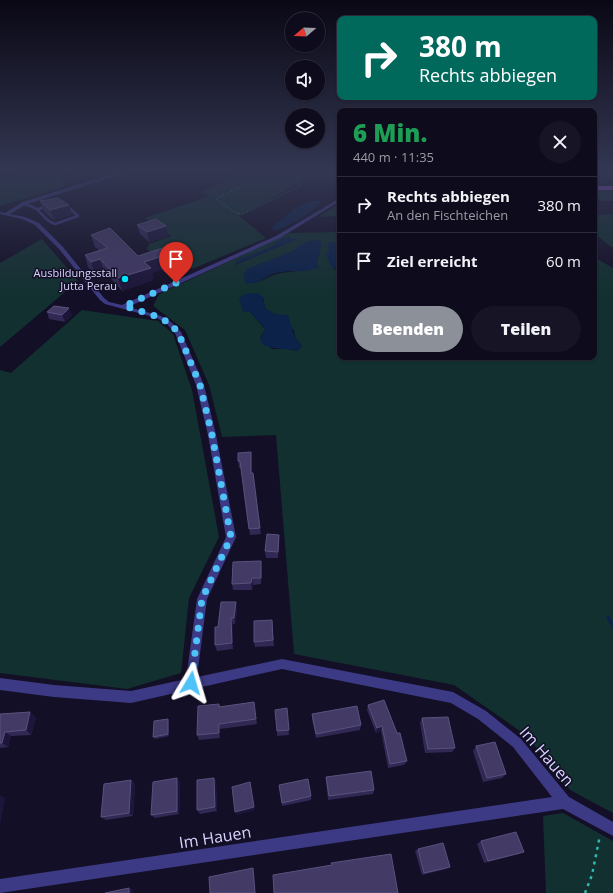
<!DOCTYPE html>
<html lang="de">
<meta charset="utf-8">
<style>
body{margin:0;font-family:"Open Sans",sans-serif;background:#171425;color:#f1f3f6;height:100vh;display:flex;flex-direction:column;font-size:15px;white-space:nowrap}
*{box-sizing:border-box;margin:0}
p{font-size:13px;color:#9b9ba3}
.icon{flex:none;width:22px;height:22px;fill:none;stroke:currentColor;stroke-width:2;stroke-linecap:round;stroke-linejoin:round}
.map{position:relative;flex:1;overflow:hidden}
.side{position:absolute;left:337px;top:108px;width:260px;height:252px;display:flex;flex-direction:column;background:#0e0b1c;border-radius:8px;box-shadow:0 1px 3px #0004,0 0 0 1px #2e2b3b}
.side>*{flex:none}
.hud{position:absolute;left:337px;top:16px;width:260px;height:84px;border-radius:8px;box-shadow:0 1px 3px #0004,0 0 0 1px #2e2b3b;background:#00695c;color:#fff;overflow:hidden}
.needle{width:26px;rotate:251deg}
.buttons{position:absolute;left:285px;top:12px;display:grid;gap:8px}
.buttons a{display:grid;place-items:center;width:40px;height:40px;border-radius:50%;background:#0e0b1c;box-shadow:0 1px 3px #0004,0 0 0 1px #2e2b3b;font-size:20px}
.pin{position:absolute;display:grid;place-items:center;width:34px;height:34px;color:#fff;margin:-41px -17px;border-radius:50% 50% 50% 0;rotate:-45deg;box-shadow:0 0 4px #0007}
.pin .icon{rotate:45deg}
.me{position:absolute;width:44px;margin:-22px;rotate:7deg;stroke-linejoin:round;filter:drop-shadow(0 0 3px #0008)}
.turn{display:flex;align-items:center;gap:14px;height:84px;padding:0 16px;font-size:18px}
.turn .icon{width:52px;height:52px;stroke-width:2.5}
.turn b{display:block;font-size:28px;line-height:34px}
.round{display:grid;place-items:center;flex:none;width:42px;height:42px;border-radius:21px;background:#171425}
.head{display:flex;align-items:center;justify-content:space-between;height:68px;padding:0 16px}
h1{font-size:24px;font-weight:800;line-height:30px;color:#1e9e55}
.cta{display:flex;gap:8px;margin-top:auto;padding:8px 16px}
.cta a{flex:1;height:46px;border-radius:24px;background:#8c9099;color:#fff;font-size:16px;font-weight:800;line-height:46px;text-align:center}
.cta a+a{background:#171425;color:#f1f3f6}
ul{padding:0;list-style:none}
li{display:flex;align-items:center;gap:12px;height:56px;padding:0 16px;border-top:1px solid #2e2b3b}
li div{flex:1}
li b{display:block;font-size:15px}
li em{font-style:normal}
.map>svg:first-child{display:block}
.green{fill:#12302f;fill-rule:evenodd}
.water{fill:#0c2248}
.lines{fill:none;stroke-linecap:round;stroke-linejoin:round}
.stream{stroke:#0c2248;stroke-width:3.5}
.path-far1{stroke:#2fb8b0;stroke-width:1;stroke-dasharray:1 2;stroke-linecap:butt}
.path{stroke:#2fb8b0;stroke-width:2.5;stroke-dasharray:3 4.5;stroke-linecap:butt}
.service{stroke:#3d3a85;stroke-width:2.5}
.minor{fill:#3d3a85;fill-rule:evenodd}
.primary{fill:#c25bff;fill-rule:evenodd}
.wall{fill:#312854}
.shaded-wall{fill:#1d163a}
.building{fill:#433a66;stroke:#5a527e}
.route{stroke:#4fc3f7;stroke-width:7;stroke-dasharray:0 12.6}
.poi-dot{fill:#00e5ff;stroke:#130f26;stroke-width:1.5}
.labels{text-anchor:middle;stroke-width:3;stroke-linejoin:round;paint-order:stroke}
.far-poi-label{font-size:11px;fill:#d9d4ff;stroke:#130f26;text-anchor:end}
.near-street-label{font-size:16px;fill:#d9d4ff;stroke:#130f26}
</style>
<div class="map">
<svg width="613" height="893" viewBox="0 0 613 893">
<rect width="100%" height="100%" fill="#130f26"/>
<g class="green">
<polygon points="54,170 60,170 63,187 0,206 0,179"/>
<polygon points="70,170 110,170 104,173 74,180"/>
<polygon points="249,170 340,170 340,185 310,171 302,181 239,216 266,238 192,269 170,253 157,257 147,249 149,244 171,236 145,218 210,196 201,192"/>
<polygon points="594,190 613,191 613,199 594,199"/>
<polygon points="340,203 340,216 318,217"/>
<polygon points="613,214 613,247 611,247 594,233 594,215"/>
<path d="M340 232V245L332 242 331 250 333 269 340 271V357H462L463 360 481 359 477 357H594V257L613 268V813L570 790 527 736 454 685 294 654 276 435 222 437 209 385 185 330 153 306 159 294 290 233ZM297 239 235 265 240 259ZM299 248 320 252 316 263 319 267C296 275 279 267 258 284L291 252ZM263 297 265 308 294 330 295 338 302 346 297 351 288 349H272L260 338 265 329 250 312Z"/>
<polygon points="42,239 78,281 0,347 0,263"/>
<polygon points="82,310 158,321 173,334 192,390 219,537 189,598 181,673 127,689 0,673 0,370 11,373"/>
<polygon points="563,813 613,841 613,893 546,893 543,816"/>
</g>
<g class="water">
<path d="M312 201H321C310 216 292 223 276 231L271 228 295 208Z"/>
<polygon points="283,238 298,239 234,265 240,259 269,248"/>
<path d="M318 240 321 242C323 251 313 258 319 267 306 274 291 269 276 273 264 276 259 286 245 283L244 274 247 269 291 252 307 241Z"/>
<path d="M332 242 340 245V271C330 268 329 263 326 254L330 250 328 248V243Z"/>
<path d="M257 293 263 297 265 308 275 314 288 315 295 338 302 346 298 351C286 348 274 350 263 345L260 339 265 328 250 312H243L239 299 244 294Z"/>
</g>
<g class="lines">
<polyline class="stream" points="608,617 613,626"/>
<g class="path-far1">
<polyline points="274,170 299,178"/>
<polyline points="275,170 216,199 236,213 243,214 300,186 299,178 307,170"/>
<polyline points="321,170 340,175"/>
<polyline points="609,176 613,179"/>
<polyline points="594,200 613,200"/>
</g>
<polyline class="path" points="585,893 592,875 600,835"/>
<g class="service">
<path d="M23 204C44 208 40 219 55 224L78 216 66 205"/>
<polyline points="38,209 48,206"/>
</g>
<g class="minor">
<polygon points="121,170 126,170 119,175 27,204 10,214 25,217 39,223 63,247 104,298 109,302 122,305 276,236 340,198 340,201 280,238 128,307 161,316 171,322 181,332 204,385 216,435 236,537 207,599 197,677 282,659 453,692 486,711 521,739 569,797 613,822 613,836 563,809 0,893 0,879 552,797 513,747 478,719 451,703 282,669 131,703 54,697 0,690 0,678 54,685 131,691 186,679 197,599 226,537 208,435 196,385 175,333 167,324 157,318 105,304 100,300 59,249 35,225 22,219 0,214 0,212 5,213 23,202 115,173"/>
<polygon points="598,170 602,170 606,173 602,174"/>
</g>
<rect class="primary" x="594" y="186" width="19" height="4"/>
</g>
<g class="wall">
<polygon points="40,201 72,215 53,220 44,211"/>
<polygon points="137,225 166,226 168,236 149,242 140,234"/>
<polygon points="91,235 138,256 178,264 152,273 153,280 122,291 104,271 95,274 88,267 85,255 99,250 95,247"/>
<polygon points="47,312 72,315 65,322 49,319"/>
<polygon points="251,452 252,458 252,473 253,473 261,534 250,535 241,468 239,468 238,461"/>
<polygon points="279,535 279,541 278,558 266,558 265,551"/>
<polygon points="261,561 262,568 261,584 253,585 252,590 233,590 232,584"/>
<polygon points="237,609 235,624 233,624 233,649 217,651 215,645 218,627"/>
<polygon points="272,620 274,646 255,647 254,642"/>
<polygon points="254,702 257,724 220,729 220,738 199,740 197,735 219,704 220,707"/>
<polygon points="368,705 407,761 404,765 388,768 381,731 376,733 367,710"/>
<polygon points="287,708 289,735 277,736 277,731"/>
<polygon points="0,714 36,717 31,735 11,736 8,747 0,748"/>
<polygon points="312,714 361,725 360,730 316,738 312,719"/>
<polygon points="422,718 455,748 452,752 425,753 420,723"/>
<polygon points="169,721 169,736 155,739 153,737"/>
<polygon points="476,746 506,774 502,778 483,782 473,751"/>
<polygon points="326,777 374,790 373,794 328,800 326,781"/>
<polygon points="214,778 216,781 217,811 200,814 197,810"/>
<polygon points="131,780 135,784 133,816 106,820 101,817"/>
<polygon points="180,782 179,814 155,818 151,815"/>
<polygon points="279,785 311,796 311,800 282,806"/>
<polygon points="481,841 524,852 519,854 484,863 477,844"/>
<polygon points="418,849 450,867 446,869 422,875 415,851"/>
</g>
<g class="shaded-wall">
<polygon points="69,205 72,215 53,220 50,210"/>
<polygon points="166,226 168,236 149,242 147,232"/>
<polygon points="176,252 178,264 152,273 153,280 122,291 118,278 144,262"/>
<polygon points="100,259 104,271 95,274 91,262"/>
<polygon points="69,308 72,315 65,322 62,315"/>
<polygon points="251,452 252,458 252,480 251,473"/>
<polygon points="261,561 262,568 261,584"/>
<polygon points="252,578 253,585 252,590 251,583"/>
<polygon points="236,602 237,609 235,624 234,618"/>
<polygon points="231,618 233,624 233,649 232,643"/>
<polygon points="254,702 255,707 257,724 256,719"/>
<polygon points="30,712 36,717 31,735 26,730"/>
<polygon points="168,719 169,721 169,736 168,734"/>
<polygon points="219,724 220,729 220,738 219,733"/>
<polygon points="382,726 381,731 376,733 377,728"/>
<polygon points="5,732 11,736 8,747 2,743"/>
<polygon points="177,778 180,782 179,814 177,811"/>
<polygon points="214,778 216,781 217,811 215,807"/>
<polygon points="131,780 135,784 133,816 129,813"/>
<polygon points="250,782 251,786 255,810 237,815 235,812"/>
<polygon points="0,795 5,798 0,826"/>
<polygon points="253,868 254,871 256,893 255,893"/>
<polygon points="129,888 133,890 133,893 129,893"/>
</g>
<g class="building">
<polygon points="58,198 69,205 50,210 40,201"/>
<polygon points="156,219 166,226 147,232 137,225"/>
<polygon points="110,228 138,256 169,246 176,252 144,262 151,268 118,278 100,259 91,262 85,255 108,248 91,235"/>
<polygon points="54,306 69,308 62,315 47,312"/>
<polygon points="251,452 251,473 253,473 260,528 249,529 240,461 238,461 238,453"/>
<polygon points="267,534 279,535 278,552 265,551"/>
<polygon points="261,561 261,578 252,578 251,583 232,584 233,562"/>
<polygon points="221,602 236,602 234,618 231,618 232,643 215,645 215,627 218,627"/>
<polygon points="272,620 273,640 254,642 254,621"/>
<polygon points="384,700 397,733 400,733 407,761 390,764 382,726 377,728 368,705"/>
<polygon points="254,702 256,719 219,724 219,733 197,735 198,706 219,704 219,707"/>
<polygon points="357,706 361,725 316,734 312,714"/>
<polygon points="287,708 289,730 277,731 275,710"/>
<polygon points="30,712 26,730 5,732 2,743 0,743 0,714"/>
<polygon points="448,717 455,748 428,749 422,718"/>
<polygon points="168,719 168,734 153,737 154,721"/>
<polygon points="495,742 506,774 487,778 476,746"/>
<polygon points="371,771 374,790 329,796 326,777"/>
<polygon points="177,778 177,811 151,815 153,782"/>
<polygon points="214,778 215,807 197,810 197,780"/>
<polygon points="308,779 311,796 282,803 279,785"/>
<polygon points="131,780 129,813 101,817 104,784"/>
<polygon points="250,782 254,807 235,812 232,787"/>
<polygon points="516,832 524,852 488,861 481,841"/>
<polygon points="443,843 450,867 424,873 418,849"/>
<polygon points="391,854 398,893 274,893 273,875 332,865 331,863"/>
<polygon points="253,868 255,893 210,893 209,877"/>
<polygon points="129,888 129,893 105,893"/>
</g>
<linearGradient id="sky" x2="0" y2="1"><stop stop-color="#0a0815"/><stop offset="0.58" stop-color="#333752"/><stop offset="1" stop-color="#333752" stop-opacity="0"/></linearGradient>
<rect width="613" height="295" fill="url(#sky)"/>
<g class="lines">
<polyline class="route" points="176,283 124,306 159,317 169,323 178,332 200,385 212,435 231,537 202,599 191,683"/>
</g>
<circle class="poi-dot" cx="125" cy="279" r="4"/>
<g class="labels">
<g class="far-poi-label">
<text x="117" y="277">Ausbildungsstall<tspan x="117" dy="13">Jutta Perau</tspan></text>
</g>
<g class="near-street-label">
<text transform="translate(547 756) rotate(49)" y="6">Im Hauen</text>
<text transform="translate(215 837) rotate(-9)" y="6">Im Hauen</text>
</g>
</g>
</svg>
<div class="buttons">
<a><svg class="needle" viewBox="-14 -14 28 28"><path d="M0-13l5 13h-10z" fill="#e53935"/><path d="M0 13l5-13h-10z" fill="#9b9ba3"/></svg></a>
<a><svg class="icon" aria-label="sound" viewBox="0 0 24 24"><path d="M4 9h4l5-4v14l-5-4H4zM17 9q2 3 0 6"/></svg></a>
<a><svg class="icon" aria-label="layers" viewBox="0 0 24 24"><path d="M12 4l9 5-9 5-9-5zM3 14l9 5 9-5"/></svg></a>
</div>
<div class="pin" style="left:176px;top:283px;background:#d93025"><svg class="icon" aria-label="arrive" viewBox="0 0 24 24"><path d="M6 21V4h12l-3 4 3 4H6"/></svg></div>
<svg class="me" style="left:191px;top:683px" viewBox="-20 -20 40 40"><path d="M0-17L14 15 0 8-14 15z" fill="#4fc3f7" stroke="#fff" stroke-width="4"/></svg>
<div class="hud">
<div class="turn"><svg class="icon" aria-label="right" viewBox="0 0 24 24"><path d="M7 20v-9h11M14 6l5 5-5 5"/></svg><div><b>380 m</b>Rechts abbiegen</div></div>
</div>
<section class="side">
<div class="head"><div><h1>6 Min.</h1><p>440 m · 11:35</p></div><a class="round"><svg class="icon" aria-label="close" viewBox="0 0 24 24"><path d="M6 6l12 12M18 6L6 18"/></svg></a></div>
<ul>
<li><svg class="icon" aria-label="right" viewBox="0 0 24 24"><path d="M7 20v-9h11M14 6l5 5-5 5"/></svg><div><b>Rechts abbiegen</b><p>An den Fischteichen</p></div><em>380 m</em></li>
<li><svg class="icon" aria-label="arrive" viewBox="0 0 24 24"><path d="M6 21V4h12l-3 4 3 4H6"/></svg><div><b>Ziel erreicht</b></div><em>60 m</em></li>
</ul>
<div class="cta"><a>Beenden</a><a>Teilen</a></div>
</section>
</div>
